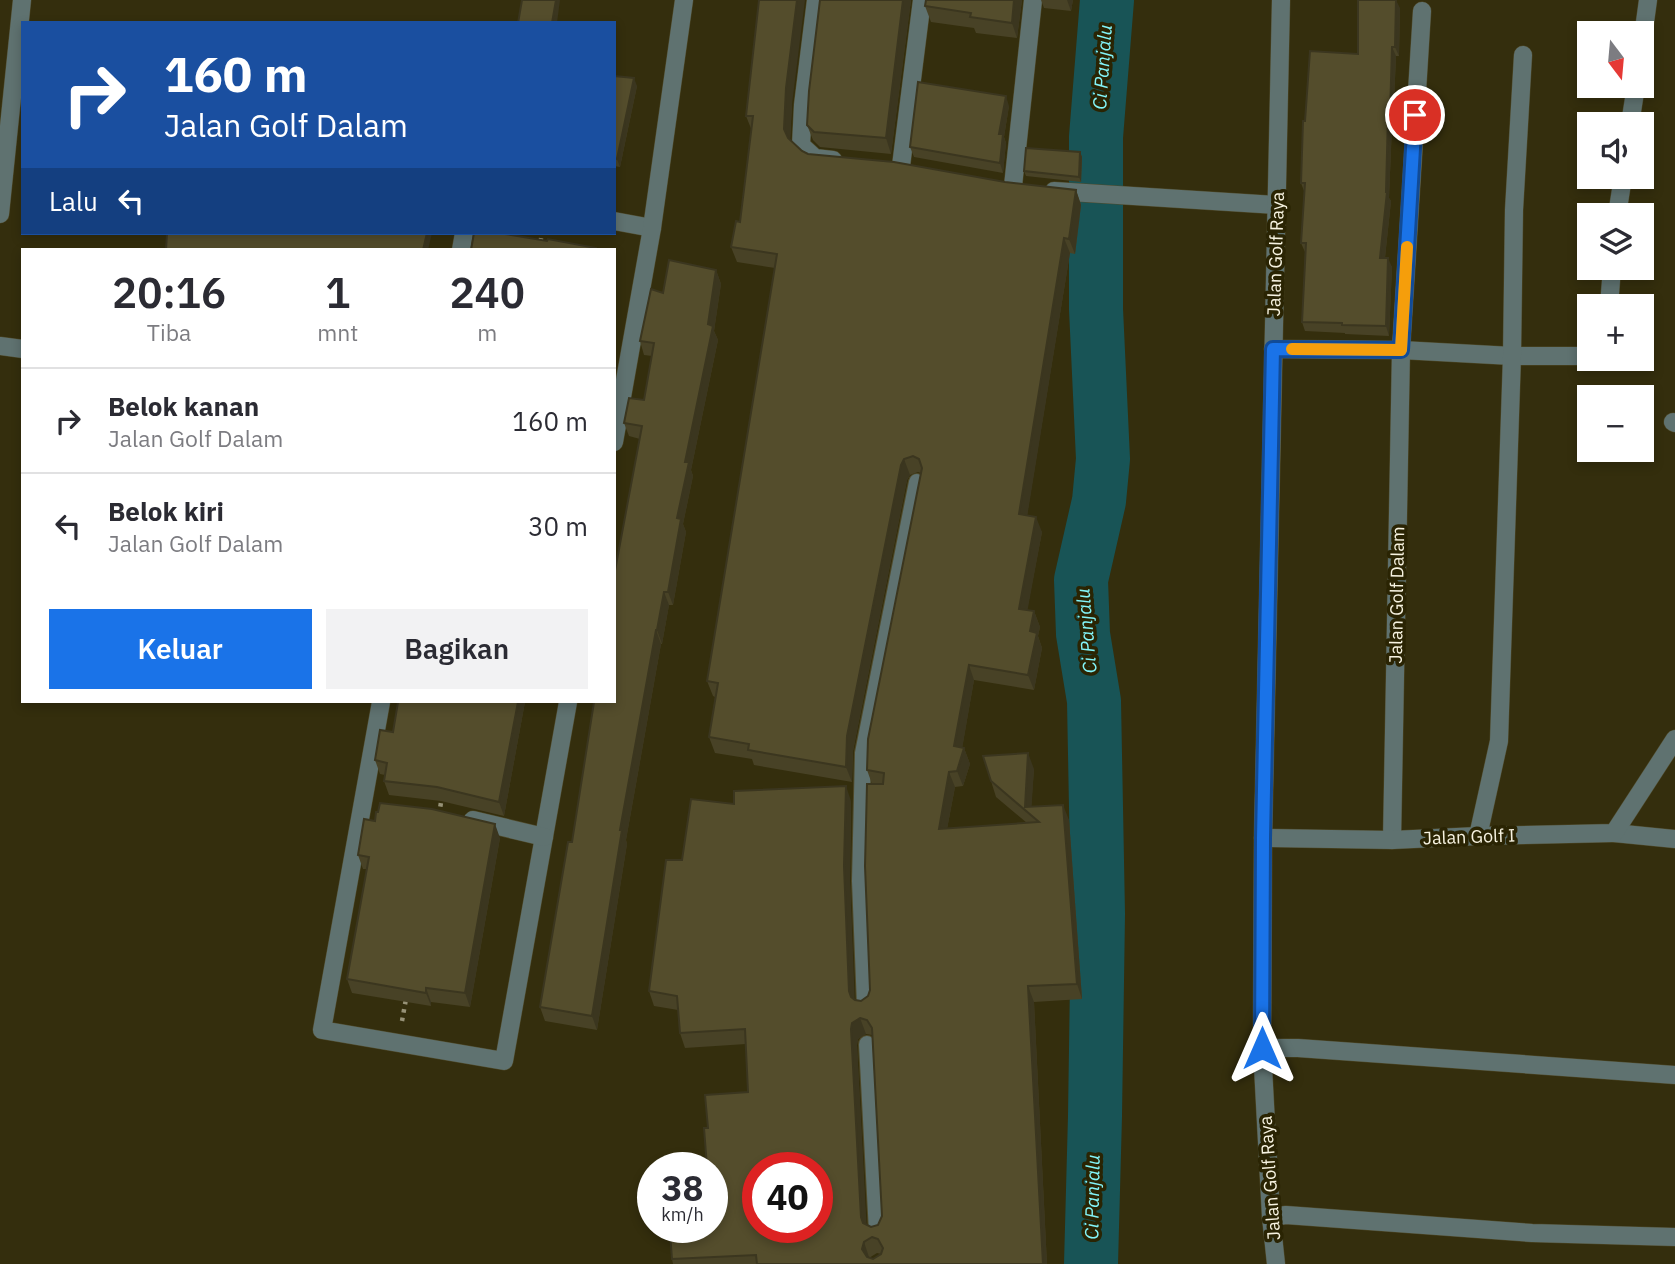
<!DOCTYPE html>
<html lang="id">
<meta charset="utf-8">
<style>
body{margin:0;font-family:"IBM Plex Sans",sans-serif;background:#f2f2f3;color:#2b2b33;height:100vh;display:flex;flex-direction:column;font-size:26px;white-space:nowrap}
*{box-sizing:border-box;margin:0}
p{font-size:23px;color:#7c7c81}
.icon{flex:none;width:38px;height:38px;fill:none;stroke:currentColor;stroke-width:2;stroke-linecap:round;stroke-linejoin:round}
.map{position:relative;flex:1;overflow:hidden}
.details{position:absolute;left:21px;top:248px;width:595px;height:455px;display:flex;flex-direction:column;background:#fff;border-radius:0px;box-shadow:0 4px 10px #0003}
.details>*{flex:none}
.banner{position:absolute;left:21px;top:21px;width:595px;height:214px;border-radius:0px;box-shadow:0 4px 10px #0003;background:#1a4fa0;color:#fff;overflow:hidden}
.needle{width:46px;rotate:164deg}
.tools{position:absolute;left:1577px;top:21px;display:grid;gap:14px}
.tools a{display:grid;place-items:center;width:77px;height:77px;border-radius:0px;background:#fff;box-shadow:0 4px 10px #0003;font-size:35px}
.speed{position:absolute;left:637px;top:1152px;display:flex;gap:14px;font-size:35px;font-weight:700;text-align:center}
.speed>*{display:grid;place-content:center;width:91px;height:91px;border-radius:50%;background:#fff;box-shadow:0 4px 10px #0003;line-height:1}
.speed small{font-size:18px;font-weight:400}
.speed .limit{border:10px solid #d22;background:#fff;color:#111}
.pin{position:absolute;display:grid;place-items:center;width:60px;height:60px;color:#fff;margin:-30px;border:4px solid #fff;border-radius:50%;box-shadow:0 2px 7px #0007}
.me{position:absolute;width:77px;margin:-38px;rotate:0deg;stroke-linejoin:round;filter:drop-shadow(0 0 5px #0008)}
.turn{display:flex;align-items:center;gap:24px;height:147px;padding:0 28px;font-size:32px}
.turn .icon{width:91px;height:91px;stroke-width:2.5}
.turn b{display:block;font-size:49px;line-height:60px}
.then{display:flex;align-items:center;height:66px;padding:0 28px;background:#0003;gap:14px;font-size:26px}
.eta{display:flex;justify-content:space-evenly;align-items:center;height:119px;text-align:center}
.eta b{font-size:42px;font-weight:600;line-height:49px}
.button{display:flex;gap:14px;margin-top:auto;padding:14px 28px}
.button a{flex:1;height:80px;border-radius:0px;background:#1a73e8;color:#fff;font-size:28px;font-weight:600;line-height:80px;text-align:center}
.button a+a{background:#f2f2f3;color:#2b2b33}
ul{padding:0;list-style:none}
li{display:flex;align-items:center;gap:21px;height:105px;padding:0 28px;border-top:2px solid #e1e1e2}
li div{flex:1}
li b{display:block;font-size:26px}
li em{font-style:normal}
.map>svg:first-child{display:block}
.lines{fill:none;stroke-linecap:round;stroke-linejoin:round}
.river{stroke:#185456;stroke-width:54}
.service-casing{stroke:#4f4a2b;stroke-width:18}
.minor-casing{stroke:#4f4a2b;stroke-width:19}
.tertiary-casing{stroke:#4f4a2b;stroke-width:19}
.path{stroke:#979278;stroke-width:4.5;stroke-dasharray:3.5 5;stroke-linecap:butt}
.service{stroke:#5f7270;stroke-width:16}
.minor{stroke:#5f7270;stroke-width:18}
.tertiary{stroke:#5f7270;stroke-width:18}
.wall{fill:#484226;fill-rule:evenodd}
.shaded-wall{fill:#3b361f}
.building{fill:#544d2c;stroke:#3b361f;stroke-width:2;fill-rule:evenodd}
.route-casing{stroke:#114b97;stroke-width:18}
.route{stroke:#1a73e8;stroke-width:12}
.slow{stroke:#f59e0b;stroke-width:12}
.labels{text-anchor:middle;stroke-width:7;stroke-linejoin:round;paint-order:stroke}
.street-label{font-size:18px;fill:#f7f3e1;stroke:#2a2403}
.water-label{font-size:19px;font-style:italic;fill:#83f5f9;stroke:#2a2403}
</style>
<div class="map">
<svg width="1675" height="1264" viewBox="0 0 1675 1264">
<rect width="100%" height="100%" fill="#342e0d"/>
<g class="lines">
<polyline class="river" points="1091,1264 1095,1116 1098,914 1094,701 1083,634 1081,580 1099,501 1103,459 1096,309 1096,137 1107,0"/>
<g class="service-casing">
<g id="service">
<polyline points="865,1006 860,881 863,753 917,482"/>
<polyline points="867,1044 877,1232"/>
</g>
</g>
<g class="minor-casing">
<g id="minor">
<polyline points="816,0 803,105 801,145 815,158 833,160"/>
<polyline points="1642,44 1648,0"/>
<polyline points="1630,124 1636,86"/>
<polyline points="901,166 922,0"/>
<polyline points="1013,186 1033,0"/>
<polyline points="1054,191 1277,205"/>
<polyline points="0,214 22,0"/>
<polyline points="1617,215 1623,177"/>
<polyline points="614,221 652,228"/>
<polyline points="461,250 464,233"/>
<polyline points="1609,306 1612,268"/>
<polyline points="0,346 23,349"/>
<polyline points="1273,349 1401,350 1512,356 1586,356 1589,354"/>
<polyline points="1673,422 1675,423"/>
<polyline points="614,442 652,228 684,0"/>
<polyline points="381,702 322,1030 504,1061 568,702"/>
<polyline points="473,820 544,837"/>
<polyline points="1614,833 1675,839"/>
<polyline points="1478,836 1499,741 1512,356 1514,210 1523,55"/>
<polyline points="1392,840 1401,350 1422,11"/>
<polyline points="1262,1048 1298,1048 1675,1075"/>
<polyline points="1271,1217 1286,1215 1532,1233 1675,1237"/>
</g>
</g>
<g class="tertiary-casing">
<g id="tertiary">
<polyline points="1263,838 1392,840 1478,836 1614,833 1675,739"/>
<polyline points="1276,1264 1271,1217 1262,1048 1263,838 1281,0"/>
</g>
</g>
<g class="path">
<polyline points="539,250 542,233"/>
<polyline points="439,815 442,796"/>
<polyline points="402,1021 406,999"/>
</g>
<use href="#service" class="service"/>
<use href="#minor" class="minor"/>
<use href="#tertiary" class="tertiary"/>
</g>
<g class="wall">
<polygon points="820,0 911,0 891,154 820,147 813,140 807,125"/>
<polygon points="926,0 1022,0 1017,38 976,33 974,28 931,22 925,6"/>
<polygon points="1041,0 1073,0 1071,11 1044,8"/>
<polygon points="1400,8 1399,56 1396,56 1393,125 1392,125 1389,198 1391,201 1385,258 1392,267 1389,336 1345,334 1345,333 1305,331 1302,322 1305,252 1301,243 1304,191 1301,183 1305,121"/>
<polygon points="614,76 637,86 620,167 614,166"/>
<path d="M792 104 790 140 802 151 808 154 1005 182 1076 190 1081 205 1075 254 1070 253 1027 515 1042 532 1027 610 1034 611 1040 627 1038 636 1042 648 1034 690 974 680 962 748H964L970 764 963 786 955 787 947 829 1027 823 996 797 991 781 1034 769 1031 807 1069 820 1082 999 1034 1002 1047 1264H673L672 1259 679 1233 712 1227 708 1128 748 1092 746 1044 685 1048 680 1033 678 1010 654 1006 649 991 682 860 734 804 851 801 850 881 854 999 861 1001 868 996 870 990 872 784 867 770 921 473 918 472 910 475 907 480 853 751 852 782 754 765 752 759 715 753 709 737 715 697 713 696 707 681 775 268 737 262 731 247 740 222 752 131 746 116ZM866 1034 872 1035 882 1216 878 1225 871 1227 866 1224 857 1045 858 1039ZM877 1253 881 1254 873 1259 869 1258Z"/>
<polygon points="1009,106 1004,137 1006,143 1003,173 914,157 910,147"/>
<polygon points="1080,152 1082,157 1081,182 1026,176 1024,171"/>
<polygon points="716,270 721,284 714,331 718,340 691,470 693,476 683,524 686,532 673,605 669,605 662,644 661,644 626,840 627,844 597,1030 545,1021 540,1007 572,842 640,439 629,436 624,423 644,400 652,356 644,355 640,341 663,293"/>
<polygon points="525,702 504,816 441,801 389,795 384,781 385,775 380,774 375,760 393,732"/>
<polygon points="375,821 500,838 470,1007 431,1002 431,1006 352,993 347,979 367,869 363,869 358,855"/>
</g>
<g class="shaded-wall">
<polygon points="556,0 560,0 557,23 552,23"/>
<polygon points="797,0 805,0 792,104 790,144 784,129 786,88"/>
<polygon points="903,0 911,0 891,154 886,138"/>
<polygon points="1014,0 1022,0 1017,38 1012,23"/>
<polygon points="1067,0 1073,0 1071,11"/>
<polygon points="1396,0 1400,8 1399,56 1395,47"/>
<polygon points="1392,47 1396,56 1393,125 1390,115"/>
<polygon points="634,78 637,86 620,167 617,159"/>
<polygon points="1006,96 1009,106 1004,137 1006,143 1003,173 1000,163 999,134"/>
<polygon points="1388,115 1392,125 1389,198 1391,201 1384,267 1380,258 1386,192"/>
<polygon points="1080,152 1082,157 1081,182 1079,177"/>
<polygon points="1076,190 1081,205 1075,254 1069,239"/>
<polygon points="427,233 432,233 428,250 423,250"/>
<polygon points="1064,238 1070,253 1025,530 1019,514"/>
<polygon points="1388,258 1392,267 1389,336 1386,326"/>
<polygon points="716,270 721,284 714,331 718,340 691,470 693,476 683,524 686,532 673,605 668,592 677,518"/>
<polygon points="904,459 910,475 907,480 853,751 852,782 846,767 847,736 901,465"/>
<polygon points="1036,517 1042,532 1025,624 1019,609"/>
<polygon points="664,592 669,605 662,644 657,630"/>
<polygon points="1034,611 1040,627 1038,636 1042,648 1034,690 1028,675 1030,631"/>
<polygon points="656,630 661,644 626,840 627,844 597,1030 592,1016 620,830"/>
<polygon points="969,665 974,680 960,761 954,746"/>
<polygon points="518,702 525,702 504,816 499,802"/>
<polygon points="964,748 970,764 963,786 957,771"/>
<polygon points="1028,753 1034,769 1031,816 1025,807"/>
<polygon points="949,772 955,787 944,845 939,829"/>
<polygon points="846,786 851,801 850,881 855,1006 849,991 844,866"/>
<polygon points="1063,805 1069,820 1082,999 1077,984"/>
<polygon points="495,824 500,838 470,1007 465,993"/>
<polygon points="1028,986 1034,1002 1047,1264 1043,1264"/>
<polygon points="426,988 431,1002 431,1006 426,993"/>
<polygon points="860,1018 866,1034 858,1039 857,1045 867,1233 861,1217 851,1029 852,1023"/>
<polygon points="864,1242 869,1257 867,1264 862,1249"/>
</g>
<g class="building">
<polygon points="522,0 556,0 552,23 518,23"/>
<path d="M759 0H797L786 88 784 129 788 138 802 151 808 154 894 162 1005 182 1076 190 1069 239 1064 238 1019 514 1036 517 1019 609 1034 611 1030 631 1037 633 1028 675 969 665 954 746 964 748 957 771 949 772 939 829 1039 822 991 781 983 756 1028 753 1025 807 1063 805 1077 984 1028 986 1043 1264H757L756 1255 672 1259 670 1233H679V1227H712V1167H707L704 1128H708L705 1095 748 1092 745 1029 680 1033 677 996 649 991 666 860H682L691 799 734 804V791L846 786 844 866 849 991 851 997 855 1000 861 1001 868 996 870 990 865 866 867 784H883L884 773 867 770 868 739 922 468 919 459 913 456 904 459 901 465 847 736 846 767 748 750 749 744 709 737 718 683 707 681 777 254 731 247 736 221 740 222 753 116H746ZM860 1018 867 1020 872 1028 882 1216 878 1225 871 1227 863 1223 861 1217 851 1029 852 1023ZM758 1167H817V1227H758ZM872 1237 878 1239 883 1248 881 1254 873 1259 867 1257 862 1249 864 1242Z"/>
<polygon points="820,0 903,0 886,138 814,132 807,125 809,91"/>
<polygon points="926,0 1014,0 1012,23 970,17 971,13 925,6"/>
<polygon points="1358,0 1396,0 1395,47 1392,47 1390,115 1388,115 1386,192 1387,192 1380,258 1388,258 1386,326 1342,325 1342,323 1302,322 1306,243 1301,243 1305,183 1301,183 1303,121 1305,121 1310,51 1358,54"/>
<polygon points="614,76 634,78 617,159 614,158"/>
<polygon points="918,82 1006,96 999,134 1003,134 1000,163 910,147"/>
<polygon points="1026,148 1080,152 1079,177 1024,171"/>
<polygon points="167,233 427,233 423,250 166,250"/>
<polygon points="474,233 499,233 547,241 548,239 596,248 596,250 471,250"/>
<polygon points="669,260 716,270 708,324 713,326 685,462 689,462 677,518 681,519 668,592 664,592 657,630 656,630 620,830 622,830 592,1016 540,1007 568,842 572,842 594,702 614,702 614,576 642,426 624,423 629,398 644,400 654,343 640,341 651,289 663,293"/>
<polygon points="398,702 518,702 499,802 437,787 384,781 387,763 375,760 380,730 393,732"/>
<polygon points="380,803 432,809 495,824 465,993 426,988 426,993 347,979 369,857 358,855 364,819 375,821 376,812 378,812"/>
</g>
<g class="lines">
<g class="route-casing">
<polyline id="route" points="1262,1048 1263,838 1273,349 1401,350 1415,115"/>
</g>
<use href="#route" class="route"/>
<polyline class="slow" points="1292,349 1401,350 1407,247"/>
</g>
<g class="labels">
<g class="street-label">
<text transform="translate(1276 254) rotate(-88)" y="6">Jalan Golf Raya</text>
<text transform="translate(1397 595) rotate(-89)" y="6">Jalan Golf Dalam</text>
<text transform="translate(1469 837) rotate(-2)" y="6">Jalan Golf I</text>
<text transform="translate(1270 1178) rotate(-94)" y="6">Jalan Golf Raya</text>
</g>
<g class="water-label">
<text transform="translate(1102 67) rotate(-86)" y="7">Ci Panjalu</text>
<text transform="translate(1086 631) rotate(-95)" y="7">Ci Panjalu</text>
<text transform="translate(1092 1197) rotate(-89)" y="7">Ci Panjalu</text>
</g>
</g>
</svg>
<div class="tools">
<a><svg class="needle" viewBox="-14 -14 28 28"><path d="M0-13l5 13h-10z" fill="#e53935"/><path d="M0 13l5-13h-10z" fill="#7c7c81"/></svg></a>
<a><svg class="icon" aria-label="sound" viewBox="0 0 24 24"><path d="M4 9h4l5-4v14l-5-4H4zM17 9q2 3 0 6"/></svg></a>
<a><svg class="icon" aria-label="layers" viewBox="0 0 24 24"><path d="M12 4l9 5-9 5-9-5zM3 14l9 5 9-5"/></svg></a>
<a>+</a>
<a>−</a>
</div>
<div class="speed"><div>38<small>km/h</small></div><div class="limit">40</div></div>
<div class="pin" style="left:1415px;top:115px;background:#d93025"><svg class="icon" aria-label="arrive" viewBox="0 0 24 24"><path d="M6 21V4h12l-3 4 3 4H6"/></svg></div>
<svg class="me" style="left:1262px;top:1048px" viewBox="-20 -20 40 40"><path d="M0-17L14 15 0 8-14 15z" fill="#1a73e8" stroke="#fff" stroke-width="4"/></svg>
<div class="banner">
<div class="turn"><svg class="icon" aria-label="right" viewBox="0 0 24 24"><path d="M7 20v-9h11M14 6l5 5-5 5"/></svg><div><b>160 m</b>Jalan Golf Dalam</div></div>
<div class="then">Lalu<svg class="icon" aria-label="left" viewBox="0 0 24 24"><path d="M17 20v-9H6M10 6l-5 5 5 5"/></svg></div>
</div>
<section class="details">
<div class="eta">
<div><b>20:16</b><p>Tiba</p></div>
<div><b>1</b><p>mnt</p></div>
<div><b>240</b><p>m</p></div>
</div>
<ul>
<li><svg class="icon" aria-label="right" viewBox="0 0 24 24"><path d="M7 20v-9h11M14 6l5 5-5 5"/></svg><div><b>Belok kanan</b><p>Jalan Golf Dalam</p></div><em>160 m</em></li>
<li><svg class="icon" aria-label="left" viewBox="0 0 24 24"><path d="M17 20v-9H6M10 6l-5 5 5 5"/></svg><div><b>Belok kiri</b><p>Jalan Golf Dalam</p></div><em>30 m</em></li>
</ul>
<div class="button"><a>Keluar</a><a>Bagikan</a></div>
</section>
</div>
